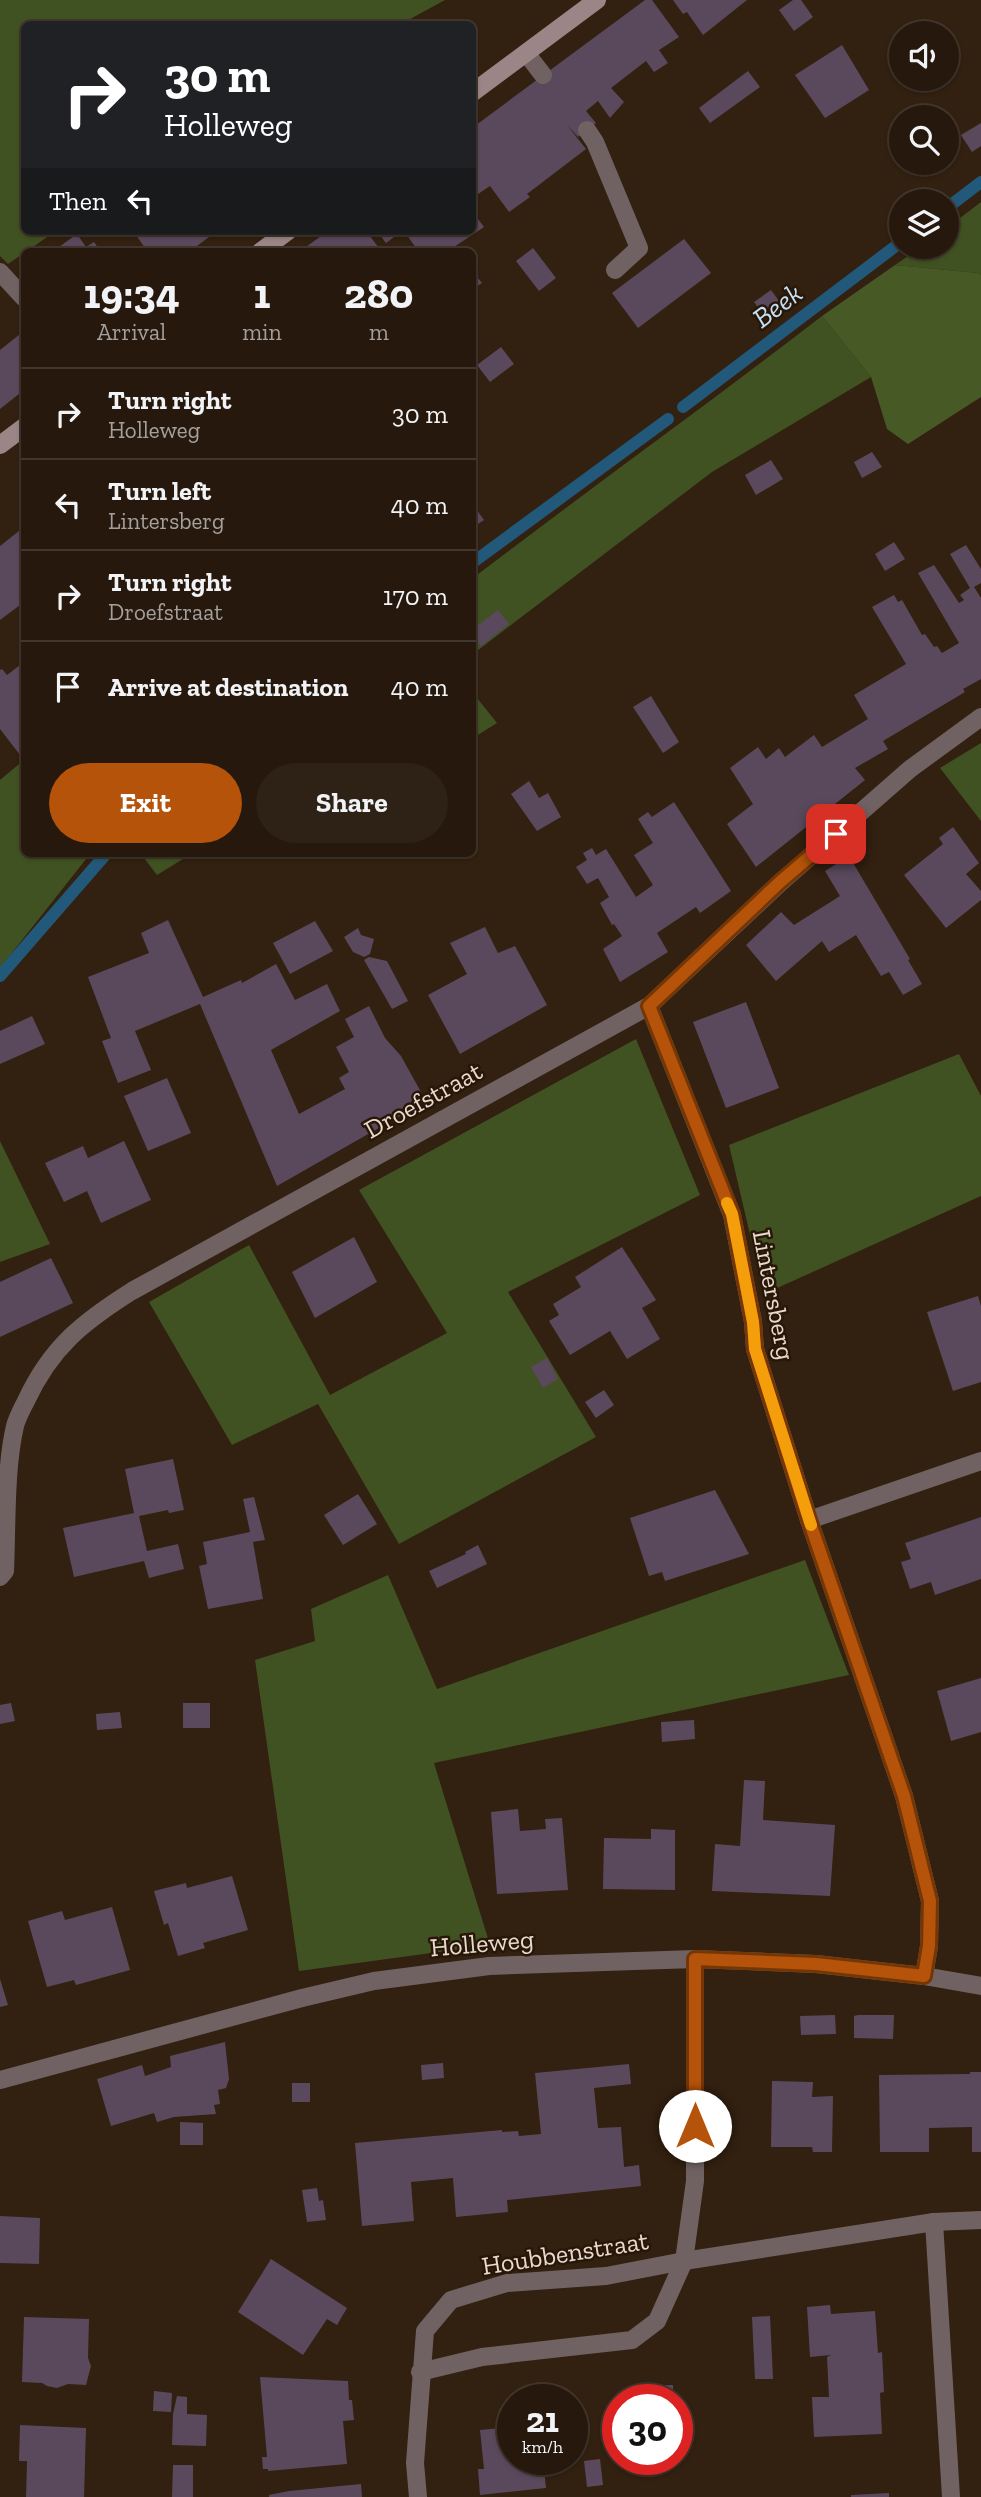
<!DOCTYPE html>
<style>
body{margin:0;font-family:"Zilla Slab",serif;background:#2e2115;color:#f1f3f6;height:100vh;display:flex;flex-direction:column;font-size:26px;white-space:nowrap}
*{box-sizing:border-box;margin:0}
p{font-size:23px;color:#a4a09d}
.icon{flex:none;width:38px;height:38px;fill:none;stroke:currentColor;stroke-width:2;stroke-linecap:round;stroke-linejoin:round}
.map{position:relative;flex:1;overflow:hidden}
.sheet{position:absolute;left:21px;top:248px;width:455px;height:609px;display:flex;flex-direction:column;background:#26180c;border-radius:10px;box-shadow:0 2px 5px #0004,0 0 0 2px #42372d}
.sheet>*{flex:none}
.banner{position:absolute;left:21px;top:21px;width:455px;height:214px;border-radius:10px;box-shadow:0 2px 5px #0004,0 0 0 2px #42372d;background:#202124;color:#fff;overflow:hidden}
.tools{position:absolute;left:889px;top:21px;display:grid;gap:14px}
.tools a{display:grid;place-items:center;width:70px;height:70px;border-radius:50%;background:#26180c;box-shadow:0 2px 5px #0004,0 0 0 2px #42372d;font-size:35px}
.speed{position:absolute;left:497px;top:2384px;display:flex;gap:14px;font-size:35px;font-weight:700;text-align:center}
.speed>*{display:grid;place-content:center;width:91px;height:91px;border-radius:50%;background:#26180c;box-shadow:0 2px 5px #0004,0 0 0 2px #42372d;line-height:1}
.speed small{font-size:18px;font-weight:400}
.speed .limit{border:10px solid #d22;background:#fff;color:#111}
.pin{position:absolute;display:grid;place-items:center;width:60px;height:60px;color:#fff;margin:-30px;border-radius:14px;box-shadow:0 4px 10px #0006}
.me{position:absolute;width:77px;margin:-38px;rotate:0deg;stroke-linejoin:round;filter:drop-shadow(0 0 5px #0008)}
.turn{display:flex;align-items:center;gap:24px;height:147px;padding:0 28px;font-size:32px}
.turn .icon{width:91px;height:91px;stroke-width:2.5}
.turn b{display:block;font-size:49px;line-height:60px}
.then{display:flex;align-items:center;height:66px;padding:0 28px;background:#0003;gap:14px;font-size:26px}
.eta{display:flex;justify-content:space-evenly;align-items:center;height:119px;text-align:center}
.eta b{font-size:42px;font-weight:800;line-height:49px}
.primary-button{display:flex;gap:14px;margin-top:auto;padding:14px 28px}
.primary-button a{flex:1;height:80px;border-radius:42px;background:#b45309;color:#fff;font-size:28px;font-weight:800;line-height:80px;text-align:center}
.primary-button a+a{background:#2e2115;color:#f1f3f6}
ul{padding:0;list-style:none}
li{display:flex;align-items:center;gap:21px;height:91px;padding:0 28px;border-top:2px solid #42372d}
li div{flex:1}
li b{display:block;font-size:26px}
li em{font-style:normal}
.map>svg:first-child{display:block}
.green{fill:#405221}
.forest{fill:#475a26}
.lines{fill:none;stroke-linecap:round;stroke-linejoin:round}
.stream{stroke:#22597a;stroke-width:12}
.building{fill:#5a495d}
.lane{stroke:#706263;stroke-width:18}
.street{stroke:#706263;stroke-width:18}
.secondary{stroke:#9b8586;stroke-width:18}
.route-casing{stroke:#753606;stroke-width:18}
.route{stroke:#b45309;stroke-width:12}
.slow{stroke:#f59e0b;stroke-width:12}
.labels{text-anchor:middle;stroke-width:5;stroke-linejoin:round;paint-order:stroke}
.street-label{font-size:26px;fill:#e7dad0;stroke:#281707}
.water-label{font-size:28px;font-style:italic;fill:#c3e2f7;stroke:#281707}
</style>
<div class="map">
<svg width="981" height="2497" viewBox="0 0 981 2497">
<rect width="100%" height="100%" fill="#322010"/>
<g class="green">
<polygon points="0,0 445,0 401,24 24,24 24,231 56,231 8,264 0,256"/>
<polygon points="981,202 981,275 978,273 895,265 921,247 947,247 947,228"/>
<path d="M822 316 871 377 712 472 473 654V578C588 490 707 405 822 316Z"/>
<polygon points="473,693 497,723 473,738"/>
<polygon points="981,743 981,821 940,768"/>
<polygon points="24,760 24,854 90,854 0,968 0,780"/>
<polygon points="141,854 191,854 157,875"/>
<polygon points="636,1039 700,1195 508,1292 596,1437 399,1544 318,1404 232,1445 149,1302 249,1245 330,1395 447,1333 359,1190"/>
<polygon points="959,1054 981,1096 981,1196 764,1294 729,1145"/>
<polygon points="0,1141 50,1244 0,1262"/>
<polygon points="805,1560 849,1675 434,1763 490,1945 299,1971 255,1660 315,1641 311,1609 388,1575 437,1689"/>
</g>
<polygon class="forest" points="895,265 978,273 981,275 981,397 908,444 887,429 871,377 822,316"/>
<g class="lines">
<g class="stream">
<polyline points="947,208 981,182"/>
<polyline points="683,407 901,242"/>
<polyline points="472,563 668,419"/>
<polyline points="0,976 106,854"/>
</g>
</g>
<g class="building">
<polygon points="645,0 652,0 679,37 659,50 668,63 654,72 646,61 611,88 624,102 610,118 598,101 586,111 596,123 578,137 567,125 586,149 527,194 530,197 509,212 490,186 472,198 472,128"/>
<polygon points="673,0 747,0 703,35 687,12 683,14"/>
<polygon points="793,0 801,0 813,17 794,31 779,10"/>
<polygon points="842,45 869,90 825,118 795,75"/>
<polygon points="748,71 760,87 710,123 699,108"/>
<polygon points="981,123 981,146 972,152 961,135"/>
<polygon points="472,211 484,227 454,247 458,252 419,252 404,231 472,231"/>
<polygon points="133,231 217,231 189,252 148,252"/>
<polygon points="328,231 366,231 379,248 375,252 299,252"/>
<polygon points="377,231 402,231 386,243"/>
<polygon points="77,234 86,247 94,242 101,252 52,252"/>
<polygon points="684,239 711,273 638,328 612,293"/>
<polygon points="533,248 556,278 539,291 516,261"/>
<polygon points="472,271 482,283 472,289"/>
<polygon points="771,290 784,308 767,319 754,302"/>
<polygon points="24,331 24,390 0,409 0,350"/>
<polygon points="501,347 514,364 490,382 477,365"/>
<polygon points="872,452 882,467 862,478 854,462"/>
<polygon points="771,460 783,479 756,495 745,475"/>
<polygon points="472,503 484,520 472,528"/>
<polygon points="24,527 24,602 0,620 0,546"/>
<polygon points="894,542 905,559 885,571 875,554"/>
<polygon points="966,545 981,569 981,583 974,587 981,598 981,679 963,689 965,692 883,741 888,749 855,768 865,780 756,867 727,824 753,804 730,768 758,747 766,759 779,748 785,757 814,735 822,747 868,719 854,695 906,664 872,607 894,595 898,602 902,600 922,635 925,634 934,647 937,646 942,653 959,643 918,573 934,565 959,603 964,600 960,595 970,588 950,554"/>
<polygon points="498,610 509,624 481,646 472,635 472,630"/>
<polygon points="24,662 24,751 20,755 0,729 0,670 2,669 7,675"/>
<polygon points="651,696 679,742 663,753 633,707"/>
<polygon points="529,781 539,798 548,793 561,817 537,831 511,794"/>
<polygon points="674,802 731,891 700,913 696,907 657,933 668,952 620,982 603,949 622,936 614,924 612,925 600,903 609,897 598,878 587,884 576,867 587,860 583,853 592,848 596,855 606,849 636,897 653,885 634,855 653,843 638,819 648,812 652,817"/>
<polygon points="953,827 979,863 966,874 981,891 981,900 946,928 904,875 943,844 939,838"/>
<polygon points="849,856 910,959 908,960 922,984 903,995 889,972 881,976 856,935 829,952 822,941 776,981 746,945 781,912 794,925 840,896 825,871"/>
<polygon points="168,920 203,997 241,980 242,983 276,964 295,1000 327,984 340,1011 271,1050 299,1114 345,1089 339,1078 349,1072 336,1047 354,1037 345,1019 369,1006 385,1038 401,1056 426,1101 277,1186 200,1004 135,1031 151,1070 118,1083 102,1041 111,1038 88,977 149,953 141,933"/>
<polygon points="315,921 333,951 290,974 273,943"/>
<polygon points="485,927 498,953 515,946 547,1005 460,1054 428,995 467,974 450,943"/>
<polygon points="358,928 361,935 374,939 370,954 364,957 353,952 344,937"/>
<polygon points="369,957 387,961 408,1001 392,1009 364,960"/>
<polygon points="746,1002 779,1088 726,1108 693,1022"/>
<polygon points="32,1016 45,1044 0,1064 0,1031"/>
<polygon points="167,1078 191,1133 148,1151 124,1096"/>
<polygon points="124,1141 151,1200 101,1223 87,1191 64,1202 45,1163 83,1146 88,1158"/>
<polygon points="354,1237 377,1282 315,1318 292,1272"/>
<polygon points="622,1247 656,1300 642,1308 660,1339 627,1359 610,1331 570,1355 549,1321 559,1315 553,1304 581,1287 575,1277"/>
<polygon points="51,1258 73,1303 0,1337 0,1282"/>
<polygon points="978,1296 981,1306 981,1382 953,1391 927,1312"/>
<polygon points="547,1358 558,1379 543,1388 531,1367"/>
<polygon points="604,1390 614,1405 596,1418 585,1402"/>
<polygon points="173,1459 184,1510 169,1513 168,1510 139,1516 147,1551 178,1544 184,1569 149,1578 144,1561 74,1577 63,1528 134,1513 125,1469"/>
<polygon points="715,1490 749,1554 665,1581 662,1572 649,1576 630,1518"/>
<polygon points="358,1494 377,1524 343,1545 324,1515"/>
<polygon points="254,1497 265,1540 253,1542 263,1599 208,1609 199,1566 207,1564 203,1542 250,1532 243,1499"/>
<polygon points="981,1517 981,1579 935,1595 931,1582 910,1589 901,1562 911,1559 905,1543"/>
<polygon points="478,1545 487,1564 437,1588 429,1571 466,1554 465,1552"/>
<polygon points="981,1678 981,1732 951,1741 937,1691"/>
<polygon points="11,1703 15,1721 0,1724 0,1705"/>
<rect x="183" y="1703" width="27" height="25"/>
<polygon points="120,1712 122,1728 97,1730 96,1714"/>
<polygon points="694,1720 695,1739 662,1742 661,1722"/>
<polygon points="744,1780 765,1781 763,1820 835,1825 830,1896 712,1891 715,1844 740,1846"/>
<polygon points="518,1809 520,1831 546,1829 545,1819 562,1818 568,1890 497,1894 491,1812"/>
<polygon points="651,1829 675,1830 675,1890 603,1889 604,1838 651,1839"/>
<polygon points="232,1876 248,1930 203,1943 205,1948 178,1956 168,1923 164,1925 154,1891 186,1883 187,1888"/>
<polygon points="112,1907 130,1970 76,1985 74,1980 47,1987 28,1921 62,1911 65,1920"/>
<polygon points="0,1979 8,2005 0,2007"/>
<polygon points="835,2015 836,2034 801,2035 800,2016"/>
<polygon points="858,2015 894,2015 893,2039 854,2038 854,2016"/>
<polygon points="225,2042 229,2079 226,2088 218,2090 220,2104 214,2105 216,2114 174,2117 157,2122 154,2113 111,2126 97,2079 142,2065 145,2076 171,2067 170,2056"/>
<polygon points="443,2063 444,2078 422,2080 421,2065"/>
<polygon points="629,2064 631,2084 594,2088 598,2128 621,2127 624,2167 639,2165 641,2186 507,2200 508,2212 456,2217 453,2178 411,2182 414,2221 362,2226 355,2143 502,2130 502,2132 518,2131 519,2136 541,2134 535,2073"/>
<polygon points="970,2072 981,2072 981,2152 972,2152 972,2127 929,2128 929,2152 880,2152 879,2075 970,2074"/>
<polygon points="772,2081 813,2082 812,2097 833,2096 832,2152 813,2152 812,2147 771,2147"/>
<rect x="292" y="2083" width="18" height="19"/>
<polygon points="180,2122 203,2123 203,2145 180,2145"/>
<polygon points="317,2188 319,2201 323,2200 326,2220 307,2222 302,2190"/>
<polygon points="0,2216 40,2218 39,2264 0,2263"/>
<polygon points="271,2259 347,2308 337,2325 327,2319 303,2355 238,2312"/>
<polygon points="830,2305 831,2314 875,2311 878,2353 882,2352 884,2392 880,2393 882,2434 814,2437 812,2397 829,2397 827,2357 831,2355 810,2357 807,2307"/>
<polygon points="770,2316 773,2379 755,2379 752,2317"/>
<polygon points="24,2317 89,2319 88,2358 91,2366 86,2385 68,2384 57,2388 47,2386 42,2383 22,2382"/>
<polygon points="260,2377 348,2381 349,2400 352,2400 354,2420 343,2421 347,2464 268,2471 268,2469 263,2469 262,2457 267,2457"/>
<polygon points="673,2385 673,2399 642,2399 641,2386"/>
<polygon points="154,2391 172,2393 171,2412 153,2411"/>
<polygon points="177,2396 187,2397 187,2414 207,2415 206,2446 172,2445 173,2414"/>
<polygon points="513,2408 513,2459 543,2459 546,2488 480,2495 478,2469 484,2469 480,2430 501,2428 499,2409"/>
<polygon points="20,2425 86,2428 84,2497 26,2497 27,2461 19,2461"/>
<polygon points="600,2459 603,2485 587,2487 584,2461"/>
<polygon points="173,2465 193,2465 193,2497 172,2497"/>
<polygon points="361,2484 362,2497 269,2497 269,2495 289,2491"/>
<polygon points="889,2493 889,2497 851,2497 851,2495"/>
</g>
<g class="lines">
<g class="lane">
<polyline points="526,53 543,75"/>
<polyline points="587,130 595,142 639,248 615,270"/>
</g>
<g class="street">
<polyline points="0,272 24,298"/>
<polyline points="649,1006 732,1215 753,1322 755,1349 809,1520 904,1796 930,1901 929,1946 924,1976"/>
<polyline points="809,1520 981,1461"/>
<path d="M0 1577 5 1571C7 1526 5 1469 15 1426 17 1418 22 1409 26 1401 51 1347 83 1322 132 1291L649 1006 781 882 910 769 981 717"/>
<polyline points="0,2080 302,1998 374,1981 489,1966 695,1959 816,1964 924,1976 981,1986"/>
<polyline points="934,2222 951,2497"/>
<polyline points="420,2372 482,2357 632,2340 657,2321 684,2261 695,2181 695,1959"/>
<polyline points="418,2497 415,2463 425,2331 451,2300 507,2283 606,2276 684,2261 934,2222 981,2220"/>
</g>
<g class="secondary">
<polyline points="472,93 597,0"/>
<polyline points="260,252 288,231"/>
<polyline points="0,445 24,427"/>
</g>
</g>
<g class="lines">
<g class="route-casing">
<polyline id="route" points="695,2126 695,1959 816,1964 924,1976 929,1946 930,1901 904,1796 809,1520 755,1349 753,1322 732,1214 649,1006 780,882 836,834"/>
</g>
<use href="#route" class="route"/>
<polyline class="slow" points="727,1203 732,1214 753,1322 755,1349 811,1525"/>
</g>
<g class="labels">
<g class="street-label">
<text transform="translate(423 1100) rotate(-29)" y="9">Droefstraat</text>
<text transform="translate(774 1295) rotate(79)" y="9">Lintersberg</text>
<text transform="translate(482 1943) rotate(-5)" y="9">Holleweg</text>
<text transform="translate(565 2253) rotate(-9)" y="9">Houbbenstraat</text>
</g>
<g class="water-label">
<text transform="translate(777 305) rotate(-37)" y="10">Beek</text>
</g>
</g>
</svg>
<div class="tools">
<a><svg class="icon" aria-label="sound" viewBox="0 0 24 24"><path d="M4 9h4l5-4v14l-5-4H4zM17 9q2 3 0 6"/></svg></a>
<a><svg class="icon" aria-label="search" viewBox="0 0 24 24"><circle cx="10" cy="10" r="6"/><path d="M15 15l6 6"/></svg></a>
<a><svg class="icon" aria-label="layers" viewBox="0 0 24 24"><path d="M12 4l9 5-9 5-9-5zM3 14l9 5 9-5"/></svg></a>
</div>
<div class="speed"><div>21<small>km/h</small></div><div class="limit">30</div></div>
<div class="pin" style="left:836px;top:834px;background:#d93025"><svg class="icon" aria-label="arrive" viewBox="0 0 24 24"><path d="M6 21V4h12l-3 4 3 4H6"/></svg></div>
<svg class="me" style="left:695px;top:2126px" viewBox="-20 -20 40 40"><circle r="19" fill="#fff"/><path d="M0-13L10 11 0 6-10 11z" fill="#b45309"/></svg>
<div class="banner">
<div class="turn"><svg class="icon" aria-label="right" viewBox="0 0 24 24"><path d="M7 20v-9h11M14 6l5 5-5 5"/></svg><div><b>30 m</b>Holleweg</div></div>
<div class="then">Then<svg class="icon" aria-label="left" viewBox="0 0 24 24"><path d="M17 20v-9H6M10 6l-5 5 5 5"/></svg></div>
</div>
<section class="sheet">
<div class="eta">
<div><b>19:34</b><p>Arrival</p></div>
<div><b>1</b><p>min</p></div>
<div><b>280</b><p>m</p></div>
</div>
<ul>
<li><svg class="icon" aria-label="right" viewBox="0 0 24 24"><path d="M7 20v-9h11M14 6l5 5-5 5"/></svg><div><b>Turn right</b><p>Holleweg</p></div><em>30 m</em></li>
<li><svg class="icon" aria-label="left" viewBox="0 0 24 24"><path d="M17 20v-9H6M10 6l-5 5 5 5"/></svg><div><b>Turn left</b><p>Lintersberg</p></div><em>40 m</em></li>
<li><svg class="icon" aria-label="right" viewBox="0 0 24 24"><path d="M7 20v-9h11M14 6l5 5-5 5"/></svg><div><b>Turn right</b><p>Droefstraat</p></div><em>170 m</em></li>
<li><svg class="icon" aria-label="arrive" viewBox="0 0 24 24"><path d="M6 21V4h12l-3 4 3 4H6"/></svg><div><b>Arrive at destination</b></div><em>40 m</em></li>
</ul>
<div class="primary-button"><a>Exit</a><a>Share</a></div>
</section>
</div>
